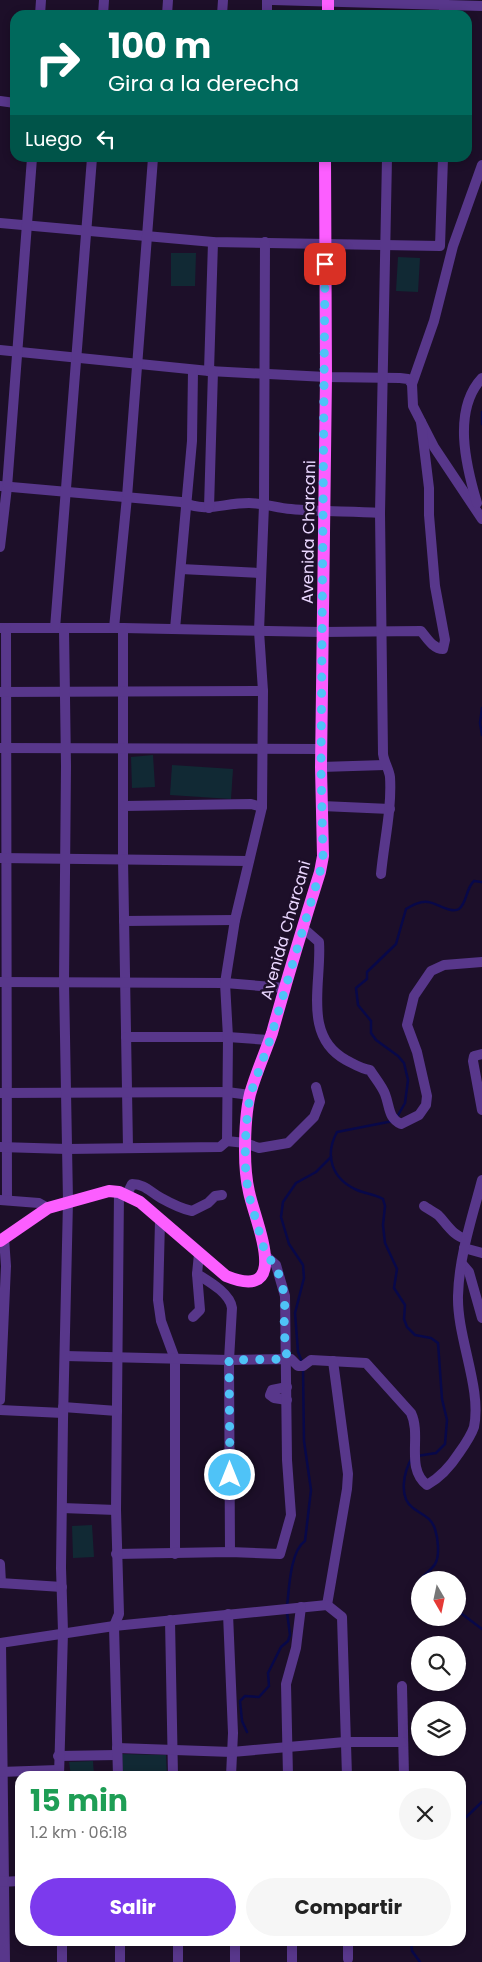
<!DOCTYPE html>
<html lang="es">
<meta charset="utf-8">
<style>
body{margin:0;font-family:Poppins,sans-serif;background:#f6f6f6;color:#222;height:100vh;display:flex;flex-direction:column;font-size:19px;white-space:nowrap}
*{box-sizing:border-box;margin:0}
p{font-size:16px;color:#767676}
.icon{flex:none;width:28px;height:28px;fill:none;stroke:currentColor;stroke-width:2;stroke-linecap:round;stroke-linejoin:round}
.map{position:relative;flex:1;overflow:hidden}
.panel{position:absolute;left:15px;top:1771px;width:451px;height:175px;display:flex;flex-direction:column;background:#fff;border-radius:15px;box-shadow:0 2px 8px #0003}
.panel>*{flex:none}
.hud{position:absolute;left:10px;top:10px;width:462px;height:152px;border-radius:15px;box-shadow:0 2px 8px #0003;background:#00695c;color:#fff;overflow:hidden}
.needle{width:32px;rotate:171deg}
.tools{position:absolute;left:411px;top:1571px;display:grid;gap:10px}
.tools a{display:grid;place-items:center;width:55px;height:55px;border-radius:50%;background:#fff;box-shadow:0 2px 8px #0003;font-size:25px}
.pin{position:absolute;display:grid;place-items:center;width:42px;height:42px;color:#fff;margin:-21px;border-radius:10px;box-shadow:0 2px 8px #0006}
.me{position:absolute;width:55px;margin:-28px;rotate:0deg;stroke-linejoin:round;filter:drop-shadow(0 0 4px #0008)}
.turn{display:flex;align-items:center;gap:18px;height:105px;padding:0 15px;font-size:22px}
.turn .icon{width:65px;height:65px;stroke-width:2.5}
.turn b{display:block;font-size:35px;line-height:42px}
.then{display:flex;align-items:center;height:48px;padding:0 15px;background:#0003;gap:10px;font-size:19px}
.round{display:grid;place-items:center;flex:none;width:52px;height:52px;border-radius:26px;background:#f6f6f6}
.summary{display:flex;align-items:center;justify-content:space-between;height:85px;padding:0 15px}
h1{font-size:30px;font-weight:700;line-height:38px;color:#1e9e55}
.action{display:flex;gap:10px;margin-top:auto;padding:10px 15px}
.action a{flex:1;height:58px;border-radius:30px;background:#7c3aed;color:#fff;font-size:20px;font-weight:700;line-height:58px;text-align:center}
.action a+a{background:#f6f6f6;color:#222}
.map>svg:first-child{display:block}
.green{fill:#112934}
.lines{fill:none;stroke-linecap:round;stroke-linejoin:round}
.stream{stroke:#080849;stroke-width:2.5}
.minor{stroke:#58378b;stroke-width:10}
.major{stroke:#fc5eff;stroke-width:12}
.route{stroke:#4fc3f7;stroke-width:9;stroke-dasharray:0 16.2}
.labels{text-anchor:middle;stroke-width:5;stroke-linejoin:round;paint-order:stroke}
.street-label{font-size:16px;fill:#ead7ff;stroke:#1d0f29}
</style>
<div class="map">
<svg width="482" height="1962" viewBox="0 0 482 1962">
<rect width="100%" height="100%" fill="#1d0f29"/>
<g class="green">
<polygon points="171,253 196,253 195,286 171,286"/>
<polygon points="398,257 420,258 418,292 396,291"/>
<polygon points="153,755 155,787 132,788 131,757"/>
<polygon points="172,765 233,769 231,799 170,795"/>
<polygon points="92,1525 94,1557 73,1558 72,1526"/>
<polygon points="122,1754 166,1755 167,1776 123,1776"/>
<polygon points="93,1761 94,1776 71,1776 69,1762"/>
</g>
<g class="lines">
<g class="stream">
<polyline points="482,412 482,424"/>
<polyline points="482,708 480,723 482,735"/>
<path d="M397 1117 405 1103 408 1080 404 1063 398 1056 376 1040 371 1033V1021L358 1005 356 988 367 979V972L396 944 406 909C413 905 420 901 428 902 437 903 451 914 459 909 467 903 466 888 474 881L482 882"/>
<path d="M393 1121 337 1132C324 1156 332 1179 357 1190 366 1194 375 1194 383 1199L385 1206 383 1225 385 1243 397 1269 394 1288 405 1305 404 1319 407 1327 415 1335 431 1338 438 1343 442 1399 447 1420 445 1444 436 1453 417 1456"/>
<polyline points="302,1362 298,1352 295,1313 304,1278 303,1265 289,1244 281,1217 283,1202 296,1183 316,1172 331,1157"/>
<path d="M412 1458C404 1471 398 1497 413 1508 422 1515 431 1517 435 1529 438 1538 440 1556 435 1564 428 1576 412 1577 420 1595"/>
<path d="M287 1607C289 1590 290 1551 305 1541L311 1490 304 1441 303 1368"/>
<polyline points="458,1611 482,1629"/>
<polyline points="247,1732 242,1721 240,1701 245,1696 259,1697 269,1686 268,1673 281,1647 288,1641 290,1635 287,1612"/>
<polyline points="461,1822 482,1802"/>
<polyline points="411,1941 412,1951 420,1962"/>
</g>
<g class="minor">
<polyline points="272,0 482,6"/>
<polyline points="40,15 41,0"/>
<polyline points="103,15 104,0"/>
<polyline points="167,15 168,0"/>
<polyline points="222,15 223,0"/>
<polyline points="267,15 267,0"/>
<polyline points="444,15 444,0"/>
<polyline points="0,101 15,103"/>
<polyline points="482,165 453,246 434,321 412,384 413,406 434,447 482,519"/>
<polyline points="0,223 213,242 440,246 443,158"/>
<polyline points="0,350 209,371 326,377 400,378 408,379 412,384"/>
<polyline points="209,371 213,242"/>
<path d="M0 486 181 502C209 513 221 503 249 503 263 503 277 508 291 509 320 512 350 511 380 513"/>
<path d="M477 503C466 466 452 410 482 378"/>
<polyline points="209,508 213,371"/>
<polyline points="0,547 7,487 32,158"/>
<polyline points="181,569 261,573"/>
<path d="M0 628H123L322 632 421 631C427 638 433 649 443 649L445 640 435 586 429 515V488L421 422"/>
<polyline points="6,628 7,1200"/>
<polyline points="55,628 92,158"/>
<polyline points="114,628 127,497 153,158"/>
<polyline points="123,628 123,859 128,1148"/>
<polyline points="175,629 192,441 193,370"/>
<polyline points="0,692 263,691"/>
<polyline points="0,748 321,749"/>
<polyline points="321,767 385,765"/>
<polyline points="124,806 251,804 262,807"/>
<polyline points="322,806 390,809"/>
<polyline points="0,858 248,861"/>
<path d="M381 874C384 842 392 809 390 777 389 769 384 762 383 754L380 513 387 158"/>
<polyline points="124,921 235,920"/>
<path d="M303 928 319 942C322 982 302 1036 346 1060 354 1064 361 1069 370 1070 375 1078 382 1086 385 1094 390 1107 388 1118 401 1124L419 1115 426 1105 427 1096 417 1052 407 1025 414 996 431 971 444 965 482 962"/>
<polyline points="1,982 225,983 285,988"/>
<polyline points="126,1037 228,1037 269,1040"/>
<polyline points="482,1054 474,1056 473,1061 482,1110"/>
<polyline points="1,1093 227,1092 250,1095"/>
<polyline points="227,1141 245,1143 259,1148 288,1143 314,1117 320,1102 316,1087"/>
<polyline points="0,1147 67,1149 220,1147 227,1141 228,1037 225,983 235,920 262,807 263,691 259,631 264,505 265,242"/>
<path d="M126 1196 132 1184C145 1184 150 1192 161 1198 170 1203 182 1209 192 1211L208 1203 215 1196 222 1195"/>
<polyline points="0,1200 39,1203 48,1208"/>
<path d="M424 1206C428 1209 434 1212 438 1215 447 1224 453 1236 466 1239"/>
<polyline points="160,1221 158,1300 161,1321 175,1359 175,1554"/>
<polyline points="464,1248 482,1253"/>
<polyline points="463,1265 469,1272 482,1318"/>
<path d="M197 1274C208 1281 230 1293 232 1308L229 1360 230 1552"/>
<polyline points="193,1317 200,1310 197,1274 199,1254"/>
<path d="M65 1356 229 1360 291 1359 298 1366H303L311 1360 366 1363 411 1413C422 1436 405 1468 427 1485 441 1477 450 1467 459 1453 464 1446 471 1436 474 1427 482 1388 457 1338 458 1296 459 1256 472 1218 482 1180"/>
<polyline points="0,1400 6,1266 4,1238"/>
<polyline points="287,1400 274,1398 270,1395 272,1390 287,1387"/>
<polyline points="63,1407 117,1411"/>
<polyline points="0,1410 63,1413"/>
<polyline points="62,1508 116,1510"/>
<polyline points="116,1554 230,1552 280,1554 291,1515 287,1460 285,1296 276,1265 266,1256"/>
<polyline points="0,1564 1,1583"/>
<polyline points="0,1583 62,1587"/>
<polyline points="327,1605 347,1489 348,1474 333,1361"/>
<polyline points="228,1614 233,1733 231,1776"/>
<polyline points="170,1620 173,1776"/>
<polyline points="0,1643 114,1626 327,1605 342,1617 347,1776"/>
<polyline points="1,1643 5,1962"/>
<polyline points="402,1686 404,1776"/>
<polyline points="117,1748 232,1752 345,1742 403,1742"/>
<polyline points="58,1756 117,1755"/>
<polyline points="0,1772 58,1770"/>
<polyline points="59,1776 63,1632 61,1568 63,1420 68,1201 64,982 66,766 64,629"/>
<polyline points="118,1776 114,1626 119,1614 116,1510 119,1192"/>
<polyline points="288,1776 286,1684 296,1648 301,1607"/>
<polyline points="0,1882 20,1881"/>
<polyline points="62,1941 62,1962"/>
<polyline points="178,1941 178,1962"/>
<polyline points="235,1941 235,1962"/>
<polyline points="292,1941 292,1962"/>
<polyline points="348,1959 348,1941"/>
<polyline points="120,1962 120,1941"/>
</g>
<g class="major">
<polyline points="328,15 328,0"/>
<path d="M0 1241 48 1208 109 1191 119 1192 140 1202 226 1276C293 1303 255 1222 249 1192 246 1179 245 1164 245 1151 245 1133 246 1111 250 1094 256 1073 265 1053 272 1033 287 979 303 926 320 872L323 856 321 767 326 377 325 158"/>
</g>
</g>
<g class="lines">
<polyline class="route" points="230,1475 229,1360 287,1359 284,1330 285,1296 276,1265 266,1256 248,1192 245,1162 246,1127 250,1095 270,1040 320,872 323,856 321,767 325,264"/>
</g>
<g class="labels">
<g class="street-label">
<text transform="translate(308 532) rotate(-89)" y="6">Avenida Charcani</text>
<text transform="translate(285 930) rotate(-74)" y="6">Avenida Charcani</text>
</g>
</g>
</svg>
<div class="tools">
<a><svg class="needle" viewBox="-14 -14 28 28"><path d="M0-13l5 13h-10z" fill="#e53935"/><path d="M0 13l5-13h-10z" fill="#767676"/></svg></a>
<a><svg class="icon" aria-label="search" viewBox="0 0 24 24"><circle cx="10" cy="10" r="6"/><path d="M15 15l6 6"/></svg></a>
<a><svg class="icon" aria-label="layers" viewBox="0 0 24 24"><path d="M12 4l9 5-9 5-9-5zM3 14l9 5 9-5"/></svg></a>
</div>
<div class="pin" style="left:325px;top:264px;background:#d93025"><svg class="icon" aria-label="arrive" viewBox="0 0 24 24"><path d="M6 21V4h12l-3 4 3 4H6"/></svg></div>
<svg class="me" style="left:230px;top:1475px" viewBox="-20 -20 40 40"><circle r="17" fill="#4fc3f7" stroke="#fff" stroke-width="3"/><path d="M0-11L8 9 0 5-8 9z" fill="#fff"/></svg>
<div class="hud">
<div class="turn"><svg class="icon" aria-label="right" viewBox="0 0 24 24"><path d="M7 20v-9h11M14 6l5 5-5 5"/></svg><div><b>100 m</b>Gira a la derecha</div></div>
<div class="then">Luego<svg class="icon" aria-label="left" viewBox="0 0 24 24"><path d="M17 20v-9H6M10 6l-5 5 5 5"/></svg></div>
</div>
<section class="panel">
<div class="summary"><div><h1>15 min</h1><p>1.2 km · 06:18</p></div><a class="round"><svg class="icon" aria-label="close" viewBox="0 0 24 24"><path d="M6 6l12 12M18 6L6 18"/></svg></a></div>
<div class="action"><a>Salir</a><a>Compartir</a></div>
</section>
</div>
